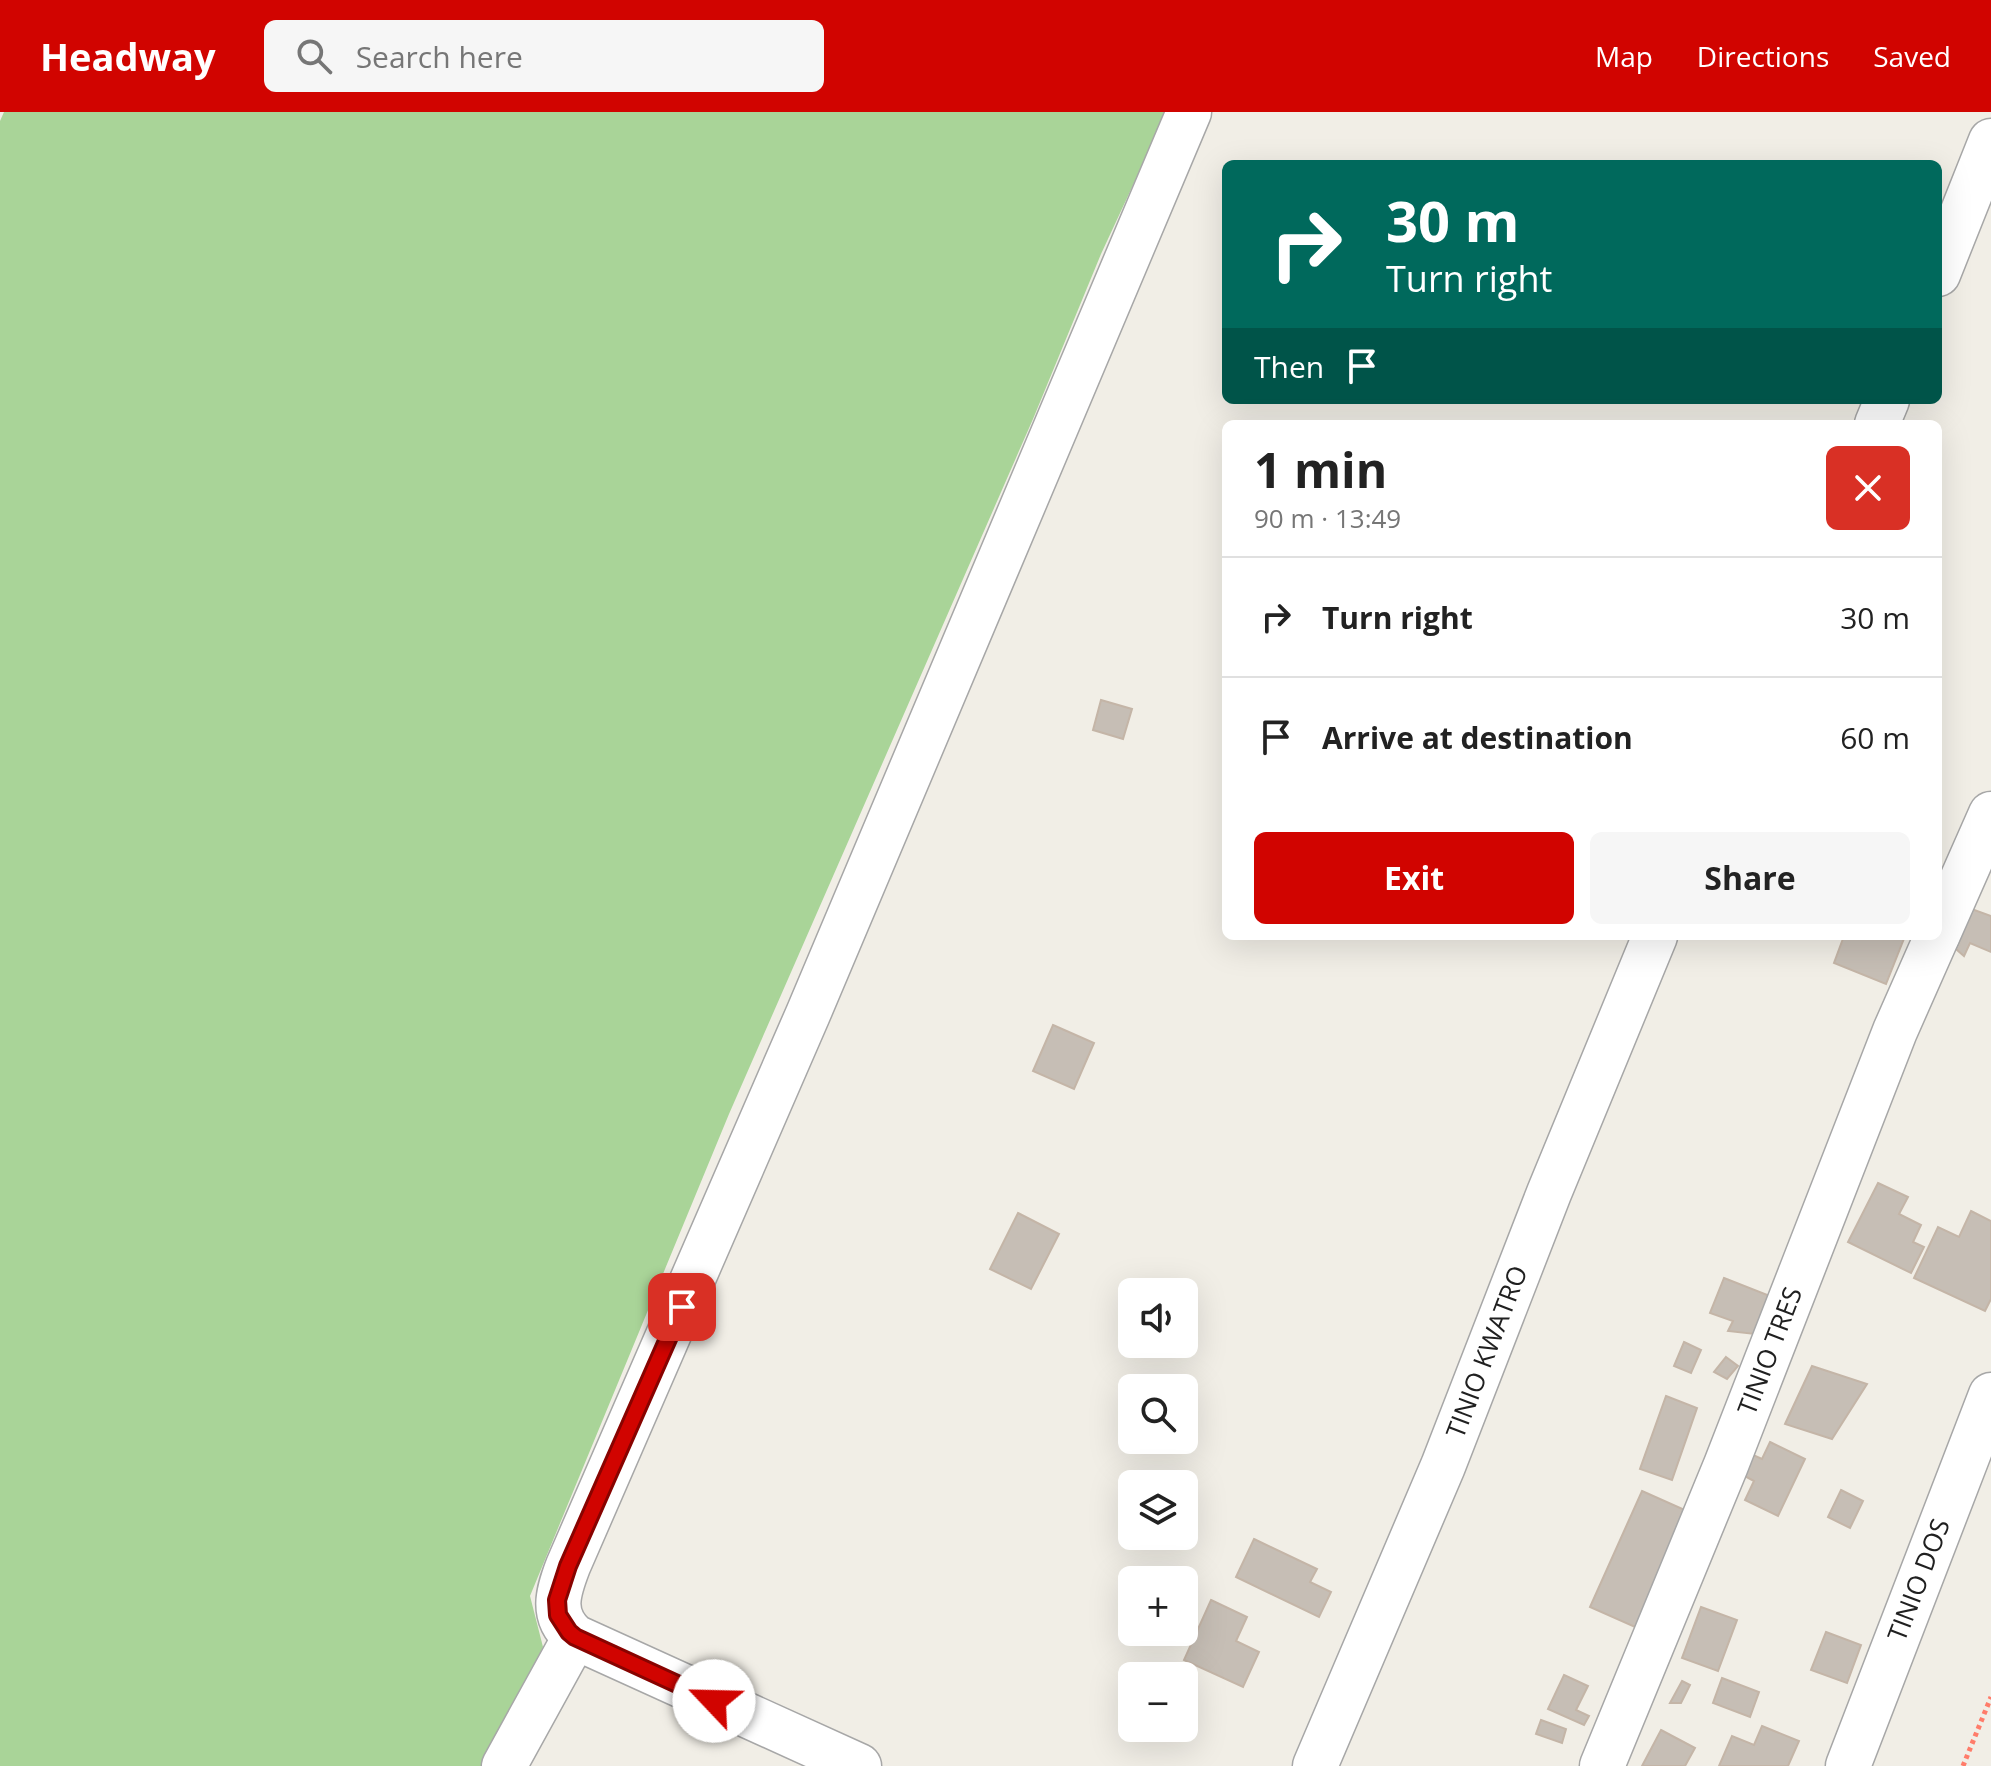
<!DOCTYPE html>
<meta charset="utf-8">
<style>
body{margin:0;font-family:"Open Sans",sans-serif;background:#f6f6f6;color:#222;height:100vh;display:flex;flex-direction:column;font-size:30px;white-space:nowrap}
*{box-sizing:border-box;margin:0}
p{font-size:26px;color:#767676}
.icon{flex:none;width:44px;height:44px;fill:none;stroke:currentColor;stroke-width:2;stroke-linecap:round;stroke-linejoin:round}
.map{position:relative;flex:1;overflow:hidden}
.panel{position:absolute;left:1222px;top:308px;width:720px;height:520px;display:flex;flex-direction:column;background:#fff;border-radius:12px;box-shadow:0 8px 32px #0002}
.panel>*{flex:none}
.hud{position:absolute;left:1222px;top:48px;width:720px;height:244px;border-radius:12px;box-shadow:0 8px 32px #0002;background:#00695c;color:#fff;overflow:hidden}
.fabs{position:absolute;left:1118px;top:1166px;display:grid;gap:16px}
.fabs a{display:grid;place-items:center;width:80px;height:80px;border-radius:12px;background:#fff;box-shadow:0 8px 32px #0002;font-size:40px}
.pin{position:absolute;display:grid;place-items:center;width:68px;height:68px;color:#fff;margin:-34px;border-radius:16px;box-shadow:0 4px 12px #0006}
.me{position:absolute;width:88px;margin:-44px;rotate:294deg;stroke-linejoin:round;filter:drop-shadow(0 0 6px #0008)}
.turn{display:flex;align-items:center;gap:28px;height:168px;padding:0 32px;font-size:36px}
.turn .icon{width:104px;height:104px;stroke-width:2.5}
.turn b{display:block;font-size:56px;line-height:68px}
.then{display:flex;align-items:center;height:76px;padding:0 32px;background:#0003;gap:16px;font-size:30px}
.round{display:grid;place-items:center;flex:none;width:84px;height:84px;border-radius:12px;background:#f6f6f6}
.overview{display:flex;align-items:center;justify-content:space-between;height:136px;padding:0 32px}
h1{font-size:48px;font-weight:700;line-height:60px}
.cta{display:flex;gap:16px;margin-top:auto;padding:16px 32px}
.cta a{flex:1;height:92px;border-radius:12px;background:#d10400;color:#fff;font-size:32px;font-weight:700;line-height:92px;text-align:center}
.cta a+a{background:#f6f6f6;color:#222}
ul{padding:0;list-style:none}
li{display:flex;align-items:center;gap:24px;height:120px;padding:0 32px;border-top:2px solid #e0e0e0}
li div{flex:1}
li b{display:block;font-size:30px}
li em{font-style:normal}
header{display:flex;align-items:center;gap:48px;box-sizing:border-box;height:112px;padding:0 40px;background:#d10400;color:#fff}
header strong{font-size:38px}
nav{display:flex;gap:44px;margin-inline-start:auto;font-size:28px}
.search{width:560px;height:72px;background:#f6f6f6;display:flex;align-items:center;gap:20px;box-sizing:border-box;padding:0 28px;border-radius:12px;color:#767676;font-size:30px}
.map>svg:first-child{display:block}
.forest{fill:#a9d498}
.building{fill:#c6beb5;stroke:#c4b5a7;stroke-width:2}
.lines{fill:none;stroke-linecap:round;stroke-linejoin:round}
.minor-casing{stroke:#a7a7a7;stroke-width:47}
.path{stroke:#ff7c6a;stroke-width:5;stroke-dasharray:4 4;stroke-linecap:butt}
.minor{stroke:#fff;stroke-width:44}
.route-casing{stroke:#880300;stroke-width:20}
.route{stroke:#d10400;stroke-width:14}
.labels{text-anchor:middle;stroke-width:8;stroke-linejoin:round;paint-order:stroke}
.street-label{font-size:26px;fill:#202020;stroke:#fff}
</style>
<header>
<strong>Headway</strong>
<div class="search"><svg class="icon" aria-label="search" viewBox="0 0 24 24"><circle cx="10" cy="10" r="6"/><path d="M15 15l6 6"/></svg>Search here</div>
<nav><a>Map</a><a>Directions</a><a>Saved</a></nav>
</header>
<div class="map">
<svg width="1991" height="1654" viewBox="0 0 1991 1654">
<rect width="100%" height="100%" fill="#f1eee6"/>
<polygon class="forest" points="4,0 1167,0 1101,142 1033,307 729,1002 530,1484 543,1535 484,1654 0,1654 0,9"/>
<g class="building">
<polygon points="1101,588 1132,597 1123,627 1093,618"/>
<polygon points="1966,795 1991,804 1991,840 1970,831 1964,844 1941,824"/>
<polygon points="1844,824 1905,824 1886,872 1834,851"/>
<polygon points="1053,913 1094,931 1074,977 1033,959"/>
<polygon points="1878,1071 1908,1085 1899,1102 1921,1113 1913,1130 1924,1135 1911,1161 1848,1130"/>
<polygon points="1971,1099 1991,1109 1991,1187 1985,1199 1914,1166 1938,1115 1959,1125"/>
<polygon points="1018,1101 1059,1122 1031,1177 990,1157"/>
<polygon points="1724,1166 1770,1184 1755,1222 1728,1219 1733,1209 1710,1201"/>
<polygon points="1684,1230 1701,1238 1691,1261 1674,1254"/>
<polygon points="1726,1245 1738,1254 1727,1267 1714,1260"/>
<polygon points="1812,1254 1867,1272 1832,1327 1785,1312"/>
<polygon points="1666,1284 1697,1296 1672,1368 1640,1357"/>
<polygon points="1770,1330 1805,1347 1778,1404 1745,1388 1754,1369 1741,1362 1751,1342 1762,1347"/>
<polygon points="1841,1378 1863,1389 1850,1416 1828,1405"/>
<polygon points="1642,1379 1687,1399 1635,1515 1590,1495"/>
<polygon points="1254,1427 1317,1457 1310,1470 1331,1480 1319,1505 1236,1465"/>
<polygon points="1211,1488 1247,1505 1236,1529 1259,1540 1243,1575 1184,1548"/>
<polygon points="1701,1495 1737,1508 1718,1559 1682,1546"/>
<polygon points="1826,1520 1861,1533 1847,1571 1811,1558"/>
<polygon points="1564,1563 1588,1574 1576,1598 1589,1604 1584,1613 1548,1597"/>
<polygon points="1722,1566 1759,1580 1750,1605 1713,1591"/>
<polygon points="1682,1569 1690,1573 1681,1591 1670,1591"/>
<polygon points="1541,1608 1566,1617 1562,1631 1536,1622"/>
<polygon points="1762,1614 1799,1629 1788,1654 1719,1654 1732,1624 1754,1633"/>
<polygon points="1661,1618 1695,1636 1685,1654 1642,1654"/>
</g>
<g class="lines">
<g class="minor-casing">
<g id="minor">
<polyline points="1938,162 1991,29"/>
<polyline points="1877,312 1887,288"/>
<polyline points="1938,822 1991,702"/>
<polyline points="504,1654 575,1525"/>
<path d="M859 1654 575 1525C550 1504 558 1480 568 1454L808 902 1189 0"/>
<polyline points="1315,1654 1443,1354 1549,1081 1655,824"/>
<polyline points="1602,1654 1726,1353 1895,919 1937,824"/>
<polyline points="1848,1654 1991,1283"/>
</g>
</g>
<polyline class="path" points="1963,1654 1991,1585"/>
<use href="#minor" class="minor"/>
</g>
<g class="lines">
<g class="route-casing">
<polyline id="route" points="682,1195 568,1454 557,1488 558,1503 569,1520 575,1525 714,1589"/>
</g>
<use href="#route" class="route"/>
</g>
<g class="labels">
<g class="street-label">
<text transform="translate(1770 1239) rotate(-69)" y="9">TINIO TRES</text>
<text transform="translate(1487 1240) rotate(-69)" y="9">TINIO KWATRO</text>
<text transform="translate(1919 1468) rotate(-69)" y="9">TINIO DOS</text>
</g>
</g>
</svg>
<div class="fabs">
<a><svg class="icon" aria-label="sound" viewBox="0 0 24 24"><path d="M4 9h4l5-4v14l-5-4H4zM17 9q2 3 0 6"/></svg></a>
<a><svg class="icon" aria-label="search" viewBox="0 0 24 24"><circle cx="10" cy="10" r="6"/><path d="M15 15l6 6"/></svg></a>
<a><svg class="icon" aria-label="layers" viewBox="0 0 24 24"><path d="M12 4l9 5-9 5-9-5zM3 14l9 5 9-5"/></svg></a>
<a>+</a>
<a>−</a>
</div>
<div class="pin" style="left:682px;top:1195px;background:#d93025"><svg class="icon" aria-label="arrive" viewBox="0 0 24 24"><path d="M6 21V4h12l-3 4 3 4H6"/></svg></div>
<svg class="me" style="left:714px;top:1589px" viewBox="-20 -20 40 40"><circle r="19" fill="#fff"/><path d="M0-13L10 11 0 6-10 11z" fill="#d10400"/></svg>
<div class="hud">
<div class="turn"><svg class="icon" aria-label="right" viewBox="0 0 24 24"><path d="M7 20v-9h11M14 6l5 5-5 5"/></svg><div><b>30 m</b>Turn right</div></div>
<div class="then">Then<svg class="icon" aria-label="arrive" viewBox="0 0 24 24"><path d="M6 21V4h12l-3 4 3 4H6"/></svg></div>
</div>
<section class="panel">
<div class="overview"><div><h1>1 min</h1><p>90 m · 13:49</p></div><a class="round" style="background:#d93025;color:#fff"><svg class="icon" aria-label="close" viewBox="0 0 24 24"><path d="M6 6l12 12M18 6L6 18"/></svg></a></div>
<ul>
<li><svg class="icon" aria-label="right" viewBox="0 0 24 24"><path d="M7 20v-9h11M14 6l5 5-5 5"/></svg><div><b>Turn right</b></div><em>30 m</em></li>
<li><svg class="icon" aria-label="arrive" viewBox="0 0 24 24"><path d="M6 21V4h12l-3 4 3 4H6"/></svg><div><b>Arrive at destination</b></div><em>60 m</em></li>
</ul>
<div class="cta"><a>Exit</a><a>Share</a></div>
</section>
</div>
